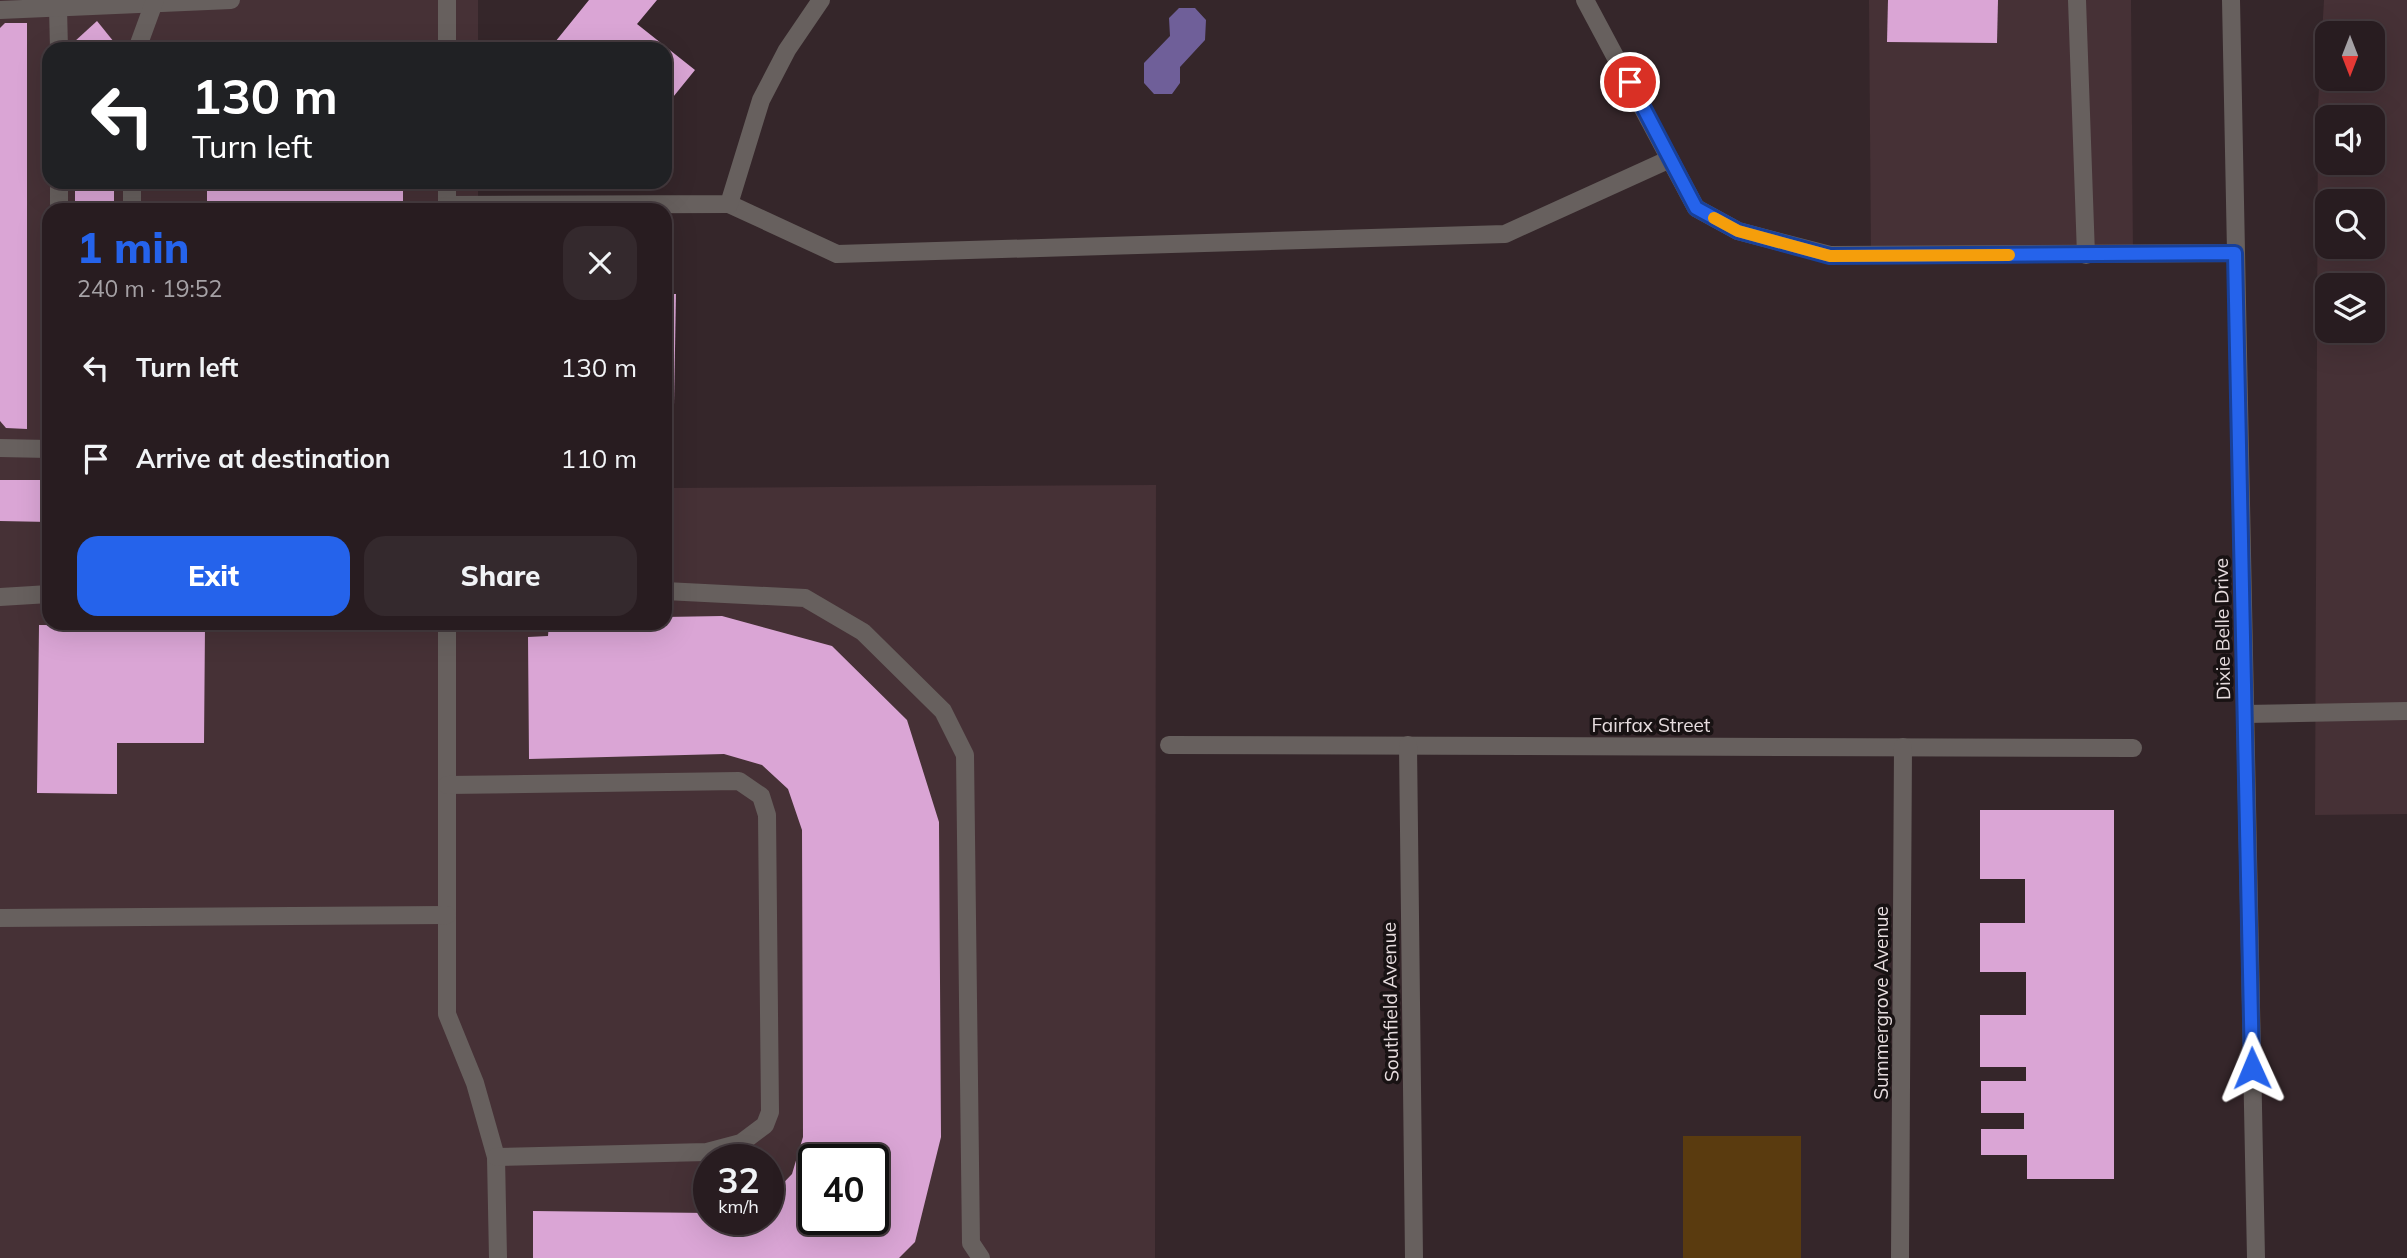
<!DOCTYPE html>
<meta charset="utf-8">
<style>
body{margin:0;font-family:Mulish,sans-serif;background:#34292d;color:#f1f3f6;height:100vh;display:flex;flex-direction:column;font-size:26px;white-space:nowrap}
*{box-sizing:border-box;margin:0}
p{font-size:23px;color:#a5a1a5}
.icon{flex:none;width:38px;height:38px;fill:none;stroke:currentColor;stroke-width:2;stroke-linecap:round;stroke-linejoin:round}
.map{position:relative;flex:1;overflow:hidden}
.drawer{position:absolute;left:42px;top:203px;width:630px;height:427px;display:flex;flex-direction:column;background:#281c20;border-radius:21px;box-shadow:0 7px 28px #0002,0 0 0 2px #443a3e}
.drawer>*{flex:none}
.banner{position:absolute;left:42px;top:42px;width:630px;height:147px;border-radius:21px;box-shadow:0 7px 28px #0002,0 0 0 2px #443a3e;background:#202124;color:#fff;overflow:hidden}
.needle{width:46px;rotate:180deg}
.controls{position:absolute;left:2315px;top:21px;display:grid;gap:14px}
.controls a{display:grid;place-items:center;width:70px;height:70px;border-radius:14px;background:#281c20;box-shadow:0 7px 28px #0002,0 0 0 2px #443a3e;font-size:35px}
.speed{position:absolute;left:693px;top:1144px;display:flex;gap:14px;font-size:35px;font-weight:700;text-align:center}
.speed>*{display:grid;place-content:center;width:91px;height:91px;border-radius:50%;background:#281c20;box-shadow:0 7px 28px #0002,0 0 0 2px #443a3e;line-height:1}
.speed small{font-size:18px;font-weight:400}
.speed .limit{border:4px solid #111;border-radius:10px;background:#fff;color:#111}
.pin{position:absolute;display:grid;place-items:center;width:60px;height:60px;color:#fff;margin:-30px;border:4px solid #fff;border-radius:50%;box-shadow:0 2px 7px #0007}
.me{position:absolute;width:77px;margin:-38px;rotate:359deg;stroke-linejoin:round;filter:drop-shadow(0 0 5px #0008)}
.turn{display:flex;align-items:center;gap:24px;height:147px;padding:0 35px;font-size:32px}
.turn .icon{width:91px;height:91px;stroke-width:2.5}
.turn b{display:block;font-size:49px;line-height:60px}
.round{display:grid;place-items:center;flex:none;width:74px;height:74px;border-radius:21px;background:#34292d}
.overview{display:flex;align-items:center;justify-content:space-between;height:119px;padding:0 35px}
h1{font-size:42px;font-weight:800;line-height:52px;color:#2563eb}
.action{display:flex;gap:14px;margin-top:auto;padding:14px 35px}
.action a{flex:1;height:80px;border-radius:21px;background:#2563eb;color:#fff;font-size:28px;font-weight:800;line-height:80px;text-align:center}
.action a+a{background:#34292d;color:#f1f3f6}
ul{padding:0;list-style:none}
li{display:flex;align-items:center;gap:21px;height:91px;padding:0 35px}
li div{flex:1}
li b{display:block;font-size:26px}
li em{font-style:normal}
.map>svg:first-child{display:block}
.built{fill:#463136;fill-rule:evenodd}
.green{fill:#5a3b0f}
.water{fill:#6f5f99}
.building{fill:#daa5d5;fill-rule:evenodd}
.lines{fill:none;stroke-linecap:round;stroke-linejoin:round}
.minor{stroke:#67605e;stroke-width:18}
.route-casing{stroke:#184099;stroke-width:18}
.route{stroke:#2563eb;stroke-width:12}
.slow{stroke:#f59e0b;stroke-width:12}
.labels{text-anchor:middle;stroke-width:7;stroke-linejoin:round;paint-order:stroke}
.street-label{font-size:19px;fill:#e7dddf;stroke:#181213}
</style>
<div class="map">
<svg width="2407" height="1258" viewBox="0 0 2407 1258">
<rect width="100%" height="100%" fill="#35262a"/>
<g class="built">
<path d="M0 0H478V49H49V182H478V210H49V623H665V488L1156 485 1155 1258H0ZM709 1160H768V1220H709ZM814 1160H873V1220H814Z"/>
<polygon points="1869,0 2131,0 2133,258 1871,260"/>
<path d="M2324 0H2407V814L2315 815 2318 105ZM2328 33H2373V79H2328ZM2328 117H2373V163H2328ZM2328 201H2373V247H2328ZM2328 285H2373V331H2328Z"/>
</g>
<rect class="green" x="1683" y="1136" width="118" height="122"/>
<polygon class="water" points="1179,8 1195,8 1206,20 1205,40 1180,67 1180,83 1172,94 1154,94 1144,83 1144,63 1170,36 1169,18"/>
<g class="building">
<polygon points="589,0 657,0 637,24 695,70 665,107 665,49 551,47"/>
<polygon points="1888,0 1998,0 1997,43 1887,42"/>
<polygon points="97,21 114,42 114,49 74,49 74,42"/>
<polygon points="5,23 27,23 27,429 6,428 0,421 0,28"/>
<polygon points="270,44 323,47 323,49 270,49"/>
<rect x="75" y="182" width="39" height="28"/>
<rect x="207" y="182" width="196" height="28"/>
<polygon points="665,294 676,294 674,405 665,405"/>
<polygon points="0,480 49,480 49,522 0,521"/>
<path d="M722 616 832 646 907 720 939 822 941 1137 915 1242 899 1258H533V1211L709 1213V1220H768V1199L792 1174 803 1137 802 830 788 789 762 765 724 754 529 759 528 637 548 636 549 623H665V617ZM814 1160H873V1220H814Z"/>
<polygon points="39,625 205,626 204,743 117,743 117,794 37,793"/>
<polygon points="1980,810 2114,810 2114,1179 2027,1179 2027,1155 1981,1155 1981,1129 2024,1129 2024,1113 1981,1113 1981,1081 2026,1081 2026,1067 1980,1067 1980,1015 2026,1015 2026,972 1980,972 1980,923 2025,923 2025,879 1980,879"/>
</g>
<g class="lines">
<g class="minor">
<polyline points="447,0 447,49"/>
<polyline points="1585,0 1696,208 1738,231 1830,255 2235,253"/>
<polyline points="2077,0 2086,255"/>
<polyline points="2231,0 2256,1258"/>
<polyline points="58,8 59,49"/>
<polyline points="0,10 231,0"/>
<polyline points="137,49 155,0"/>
<polyline points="59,182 59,210"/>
<polyline points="132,182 132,210"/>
<polyline points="447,182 447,210"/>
<polyline points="729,204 837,254 1505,234 1670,159"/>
<polyline points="447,205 729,204 761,100 787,50 821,0"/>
<polyline points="0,448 49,449"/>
<polyline points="665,591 805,598 863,632 943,711 965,755 971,1243 981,1258"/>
<polyline points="0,597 49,594"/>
<polyline points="447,623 447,1014 475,1083 496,1157 498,1258"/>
<polyline points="2245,714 2407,711"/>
<polyline points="1169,745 2133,748"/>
<polyline points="1408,745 1414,1258"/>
<polyline points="447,785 739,781 761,796 767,815 770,1112 765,1125 741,1143 707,1152 496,1157"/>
<polyline points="0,918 447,915"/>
<polyline points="1900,1258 1903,747"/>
</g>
</g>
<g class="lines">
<g class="route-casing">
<polyline id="route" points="1630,82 1696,208 1738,231 1830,256 2235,253 2252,1068"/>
</g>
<use href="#route" class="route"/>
<polyline class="slow" points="1714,218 1738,231 1830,256 2009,255"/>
</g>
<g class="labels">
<g class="street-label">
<text transform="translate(2222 629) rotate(-91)" y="7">Dixie Belle Drive</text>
<text x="1651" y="732">Fairfax Street</text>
<text transform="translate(1390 1002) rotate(-91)" y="7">Southfield Avenue</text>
<text transform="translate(1881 1003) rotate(-90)" y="7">Summergrove Avenue</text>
</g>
</g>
</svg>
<div class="controls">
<a><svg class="needle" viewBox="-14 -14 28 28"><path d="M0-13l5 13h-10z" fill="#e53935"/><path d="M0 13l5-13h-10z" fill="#a5a1a5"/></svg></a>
<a><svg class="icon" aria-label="sound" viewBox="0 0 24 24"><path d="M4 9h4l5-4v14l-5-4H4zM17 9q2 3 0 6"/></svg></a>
<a><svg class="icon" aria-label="search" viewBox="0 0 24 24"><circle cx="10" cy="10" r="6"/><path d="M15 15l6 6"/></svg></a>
<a><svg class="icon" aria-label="layers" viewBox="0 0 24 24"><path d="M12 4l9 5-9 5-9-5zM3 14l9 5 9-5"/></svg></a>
</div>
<div class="speed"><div>32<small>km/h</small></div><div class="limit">40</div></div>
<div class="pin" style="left:1630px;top:82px;background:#d93025"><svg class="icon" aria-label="arrive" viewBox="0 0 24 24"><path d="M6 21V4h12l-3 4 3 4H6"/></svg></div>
<svg class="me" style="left:2252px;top:1068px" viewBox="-20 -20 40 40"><path d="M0-17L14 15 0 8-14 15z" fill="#2563eb" stroke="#fff" stroke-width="4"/></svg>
<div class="banner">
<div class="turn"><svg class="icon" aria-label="left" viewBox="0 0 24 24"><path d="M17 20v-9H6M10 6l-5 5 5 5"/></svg><div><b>130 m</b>Turn left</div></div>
</div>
<section class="drawer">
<div class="overview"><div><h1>1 min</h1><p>240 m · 19:52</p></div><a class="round"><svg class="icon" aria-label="close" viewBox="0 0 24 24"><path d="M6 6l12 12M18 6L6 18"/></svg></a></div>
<ul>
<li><svg class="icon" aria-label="left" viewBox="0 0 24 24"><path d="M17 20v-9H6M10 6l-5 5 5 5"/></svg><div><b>Turn left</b></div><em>130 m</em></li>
<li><svg class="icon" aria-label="arrive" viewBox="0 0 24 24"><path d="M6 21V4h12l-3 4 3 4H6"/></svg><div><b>Arrive at destination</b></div><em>110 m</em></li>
</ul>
<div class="action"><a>Exit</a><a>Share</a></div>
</section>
</div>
